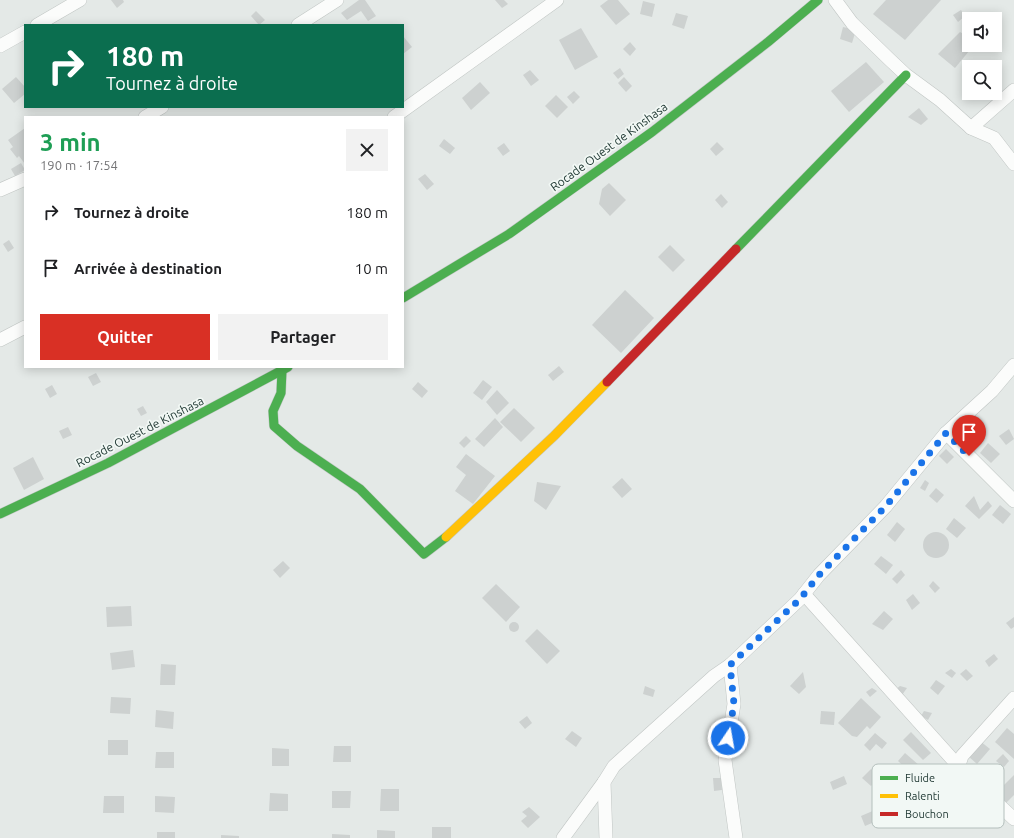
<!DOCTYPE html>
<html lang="fr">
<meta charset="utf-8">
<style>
body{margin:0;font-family:Ubuntu,sans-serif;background:#f2f2f2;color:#202124;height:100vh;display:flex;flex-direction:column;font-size:15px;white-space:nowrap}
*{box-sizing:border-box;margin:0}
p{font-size:13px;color:#757577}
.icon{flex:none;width:22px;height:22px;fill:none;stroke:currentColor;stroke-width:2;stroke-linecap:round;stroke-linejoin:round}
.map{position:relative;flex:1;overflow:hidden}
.side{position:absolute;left:24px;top:116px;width:380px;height:252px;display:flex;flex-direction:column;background:#fff;border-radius:0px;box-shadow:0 2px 10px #0003}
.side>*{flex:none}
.banner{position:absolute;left:24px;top:24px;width:380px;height:84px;border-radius:0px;box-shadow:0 2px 10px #0003;background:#0b6e4f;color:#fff;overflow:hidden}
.buttons{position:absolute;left:962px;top:12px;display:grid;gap:8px}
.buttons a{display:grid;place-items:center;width:40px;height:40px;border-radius:0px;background:#fff;box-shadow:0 2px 10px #0003;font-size:20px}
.pin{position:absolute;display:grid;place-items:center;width:34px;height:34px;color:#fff;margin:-41px -17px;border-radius:50% 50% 50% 0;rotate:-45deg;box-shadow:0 0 4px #0007}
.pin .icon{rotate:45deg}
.me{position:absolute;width:44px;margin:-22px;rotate:12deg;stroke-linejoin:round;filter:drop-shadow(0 0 3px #0008)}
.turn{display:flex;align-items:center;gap:14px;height:84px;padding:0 16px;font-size:18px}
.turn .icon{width:52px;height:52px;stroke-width:2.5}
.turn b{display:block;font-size:28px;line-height:34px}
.round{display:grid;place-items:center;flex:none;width:42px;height:42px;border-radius:0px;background:#f2f2f2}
.head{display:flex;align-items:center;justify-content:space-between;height:68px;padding:0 16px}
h1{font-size:24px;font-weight:600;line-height:30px;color:#1e9e55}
.primary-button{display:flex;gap:8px;margin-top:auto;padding:8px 16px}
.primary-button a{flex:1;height:46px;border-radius:0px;background:#d93025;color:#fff;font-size:16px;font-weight:600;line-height:46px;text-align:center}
.primary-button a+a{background:#f2f2f2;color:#202124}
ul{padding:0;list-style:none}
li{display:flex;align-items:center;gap:12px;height:56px;padding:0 16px}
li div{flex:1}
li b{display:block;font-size:15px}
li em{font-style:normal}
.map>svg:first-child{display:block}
.building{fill:#cdd1d0}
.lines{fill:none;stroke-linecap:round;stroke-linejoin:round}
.street-casing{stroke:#c1c6c4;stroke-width:14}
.fast-casing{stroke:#c0c6c4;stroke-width:10}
.slow-casing{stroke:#c0c6c4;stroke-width:10}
.jam-casing{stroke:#c0c6c4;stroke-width:10}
.street{stroke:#fbfcfb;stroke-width:13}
.fast{stroke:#4caf50;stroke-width:9}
.slow{stroke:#ffc107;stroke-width:9}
.jam{stroke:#c62828;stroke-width:9}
.route{stroke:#1a73e8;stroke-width:7;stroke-dasharray:0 12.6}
.labels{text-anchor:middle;stroke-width:3.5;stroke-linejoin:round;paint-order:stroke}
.street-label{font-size:12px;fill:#233b36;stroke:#f2f8f5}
.key{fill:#f2f8f5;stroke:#b4bfbc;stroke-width:1}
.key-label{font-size:11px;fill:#233b36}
</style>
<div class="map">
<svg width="1014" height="838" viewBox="0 0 1014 838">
<rect width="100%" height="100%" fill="#e4e9e7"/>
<g class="building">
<polygon points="111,0 123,0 124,2 117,8"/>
<polygon points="359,0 365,0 376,16 368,21 361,11 347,20 341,13"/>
<polygon points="495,0 504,0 508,4 502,8"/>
<polygon points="608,0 618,0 630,14 616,25 600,6"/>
<polygon points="886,0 941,0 905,40 873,14"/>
<polygon points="643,1 655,4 652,17 640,14"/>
<polygon points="961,10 965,16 958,22 953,15"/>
<polygon points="256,11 265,20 259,25 251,16"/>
<polygon points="676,13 688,16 684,29 672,25"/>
<polygon points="843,27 856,30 852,43 840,39"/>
<polygon points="581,28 598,57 575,70 559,40"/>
<polygon points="960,32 969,37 969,45 974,45 955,68 938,54"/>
<polygon points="403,36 412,47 403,54"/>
<polygon points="630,42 636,49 630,56 623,49"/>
<polygon points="866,62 884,82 849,112 831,91"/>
<polygon points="620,68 624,74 618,79 613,73"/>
<polygon points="530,70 539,80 531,86 523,75"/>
<polygon points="16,77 25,87 25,94 14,103 2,89"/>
<polygon points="624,77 632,86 626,92 618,83"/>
<polygon points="480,82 490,93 471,110 462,98"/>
<polygon points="574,91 580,97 573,104 567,97"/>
<polygon points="556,95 568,107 557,118 545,106"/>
<polygon points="919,108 928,119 921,125 908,117"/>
<polygon points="25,128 25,164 19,156 17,158 10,149 13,147 8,140"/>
<polygon points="444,139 455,148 450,154 439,146"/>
<polygon points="717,142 724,149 716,156 710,149"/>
<polygon points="504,143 510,151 503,156 497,148"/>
<polygon points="21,163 25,170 15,176 11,169"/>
<polygon points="425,174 434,184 427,190 418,179"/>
<polygon points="609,183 626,200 610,216 599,204 602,189"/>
<polygon points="721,194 728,202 722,208 715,200"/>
<polygon points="9,240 14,248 8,252 3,244"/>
<polygon points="670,245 685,260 673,272 658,257"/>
<polygon points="625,290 654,318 621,353 592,325"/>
<polygon points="559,366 564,372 553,381 548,375"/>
<polygon points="96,373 101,382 93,386 88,377"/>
<polygon points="483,380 492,387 482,400 473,393"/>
<polygon points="418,382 428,391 422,398 412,389"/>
<polygon points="52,385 57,394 50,398 45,389"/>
<polygon points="497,390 509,403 497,415 486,402"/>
<polygon points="143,406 147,413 141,416 137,409"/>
<polygon points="514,408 535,428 521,442 500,422"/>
<polygon points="495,418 503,427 484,447 475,439"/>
<polygon points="68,427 72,435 63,439 59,431"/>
<polygon points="1009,429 1014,439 1006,445 999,436"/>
<polygon points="466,436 471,441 464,448 459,443"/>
<polygon points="988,443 1000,454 991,463 980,453"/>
<polygon points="946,449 954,457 947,464 939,456"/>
<polygon points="466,454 495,476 473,504 455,491 466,475 456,467"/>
<polygon points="33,457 44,479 24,490 13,468"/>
<polygon points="622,478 632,489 622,498 612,487"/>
<polygon points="925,480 929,483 925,491 920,488"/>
<polygon points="537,482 561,486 546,510 534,501"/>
<polygon points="936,488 944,495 937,503 929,496"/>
<polygon points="974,496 980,510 988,501 992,506 979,519 965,506"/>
<polygon points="1000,505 1011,514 1003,524 992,515"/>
<polygon points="954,518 966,528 957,538 946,529"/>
<polygon points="897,522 905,529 895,542 887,535"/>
<circle cx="936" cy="545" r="13"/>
<polygon points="881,556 893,565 886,574 874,564"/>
<polygon points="283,561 290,568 280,578 273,570"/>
<polygon points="901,570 905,575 897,584 892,579"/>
<polygon points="933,581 940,588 935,593 929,586"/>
<polygon points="496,584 520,607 506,622 482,598"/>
<polygon points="913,594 920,603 912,610 906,600"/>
<polygon points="131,606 132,626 107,627 106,607"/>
<polygon points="884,611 893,619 883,630 872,624"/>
<polygon points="1014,617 1014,627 1011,629 1006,623"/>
<circle cx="514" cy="627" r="5"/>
<polygon points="537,629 560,651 547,664 525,641"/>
<polygon points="133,650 135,667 112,670 110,653"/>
<polygon points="994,654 998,659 989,667 985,661"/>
<polygon points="161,664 176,665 175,685 160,685"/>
<polygon points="951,669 956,673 952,678 945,673"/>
<polygon points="966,669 973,676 967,681 960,674"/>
<polygon points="803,672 806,687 799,694 790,686"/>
<polygon points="936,680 945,686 938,695 930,688"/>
<polygon points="645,686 655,690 653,697 643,694"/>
<polygon points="900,686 907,688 902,695 895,690"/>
<polygon points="872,688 877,691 870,697 866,692"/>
<polygon points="111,697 131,698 130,714 110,713"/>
<polygon points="861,698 881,717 870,729 867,726 857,737 852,736 838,723"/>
<polygon points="156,710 174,712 173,729 155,727"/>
<polygon points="821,711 835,712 834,725 820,724"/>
<polygon points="924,711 932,713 928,720 921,716"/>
<polygon points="527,716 532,723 525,729 519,722"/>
<polygon points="1007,728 1014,734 1014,759 995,742"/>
<polygon points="572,731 582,738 576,747 565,739"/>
<polygon points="911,732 931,753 923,760 903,740"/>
<polygon points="875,733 887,743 882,749 876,744 870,751 864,745"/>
<rect x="108" y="740" width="20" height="15"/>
<polygon points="980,741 990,749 977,764 968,756"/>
<polygon points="334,746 351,746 351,762 333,762"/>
<polygon points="272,748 289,749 289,766 272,766"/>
<polygon points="156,752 174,752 174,768 155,768"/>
<polygon points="905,753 920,766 912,774 898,761"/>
<polygon points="1003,754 1009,761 1004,767 996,761"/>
<polygon points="871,769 880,776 871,786 862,778"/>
<polygon points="1014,775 1014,795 1005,804 995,794"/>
<polygon points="844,776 847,784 833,790 830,782"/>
<polygon points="713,778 721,778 722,790 714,791"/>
<polygon points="381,789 399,789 399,811 380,811"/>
<polygon points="332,791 351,791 350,808 332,808"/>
<polygon points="270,793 288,794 288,811 269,811"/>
<polygon points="104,796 124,796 124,813 103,813"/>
<polygon points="155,796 175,797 174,813 155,812"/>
<polygon points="529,807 540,817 528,828 521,821 527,816 522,812"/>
<polygon points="875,810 879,820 865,826 861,816"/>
<rect x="432" y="827" width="19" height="11"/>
<polygon points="377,830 395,831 395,838 377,838"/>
<rect x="157" y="832" width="18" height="6"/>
<polygon points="332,834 350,835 350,838 332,838"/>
<polygon points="221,835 239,836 239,838 221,838"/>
</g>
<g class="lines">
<g class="street-casing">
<g id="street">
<polyline points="835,0 852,23 889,59 906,75 940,100 971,128 994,138 1014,164"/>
<polyline points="37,25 80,0"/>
<polyline points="298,25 337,0"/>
<polyline points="0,46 25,32"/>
<polyline points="145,117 162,107"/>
<polyline points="394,117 557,0"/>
<polyline points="971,128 1014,90"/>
<polyline points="0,190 25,179"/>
<polyline points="0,340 25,327"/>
<polyline points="946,433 1014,501"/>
<polyline points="804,594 962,770 1014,819"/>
<polyline points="730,665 734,704 725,760 736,838"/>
<polyline points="959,765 962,756 1014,698"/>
<polyline points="563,838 604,782"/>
<polyline points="606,838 604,782 614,766 714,676 730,665 800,599 819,575 886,506 946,433 992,391 1014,365"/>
</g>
</g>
<g class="fast-casing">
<g id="fast">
<polyline points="736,249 906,75"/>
<polyline points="403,298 509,234 652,132 768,42 818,0"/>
<polyline points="282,370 281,393 273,411 274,426 297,446 360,489 424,554 446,537"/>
<polyline points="0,514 108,463 288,367"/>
</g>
</g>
<g class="slow-casing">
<polyline id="slow" points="446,537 554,436 607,382"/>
</g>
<g class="jam-casing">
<polyline id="jam" points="607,382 736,249"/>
</g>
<use href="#street" class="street"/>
<use href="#fast" class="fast"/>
<use href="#slow" class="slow"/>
<use href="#jam" class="jam"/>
</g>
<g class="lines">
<polyline class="route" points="728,738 734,704 730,665 800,599 819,575 886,506 946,433 969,456"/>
</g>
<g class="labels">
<g class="street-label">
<text transform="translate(609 147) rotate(-36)" y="4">Rocade Ouest de Kinshasa</text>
<text transform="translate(140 432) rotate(-27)" y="4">Rocade Ouest de Kinshasa</text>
</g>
</g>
<rect x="872" y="764" width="132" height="64" rx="6" class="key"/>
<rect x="880" y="776" width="18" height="4" fill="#4caf50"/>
<rect x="880" y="794" width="18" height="4" fill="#ffc107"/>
<rect x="880" y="812" width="18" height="4" fill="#c62828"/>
<g class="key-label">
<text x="905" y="782">Fluide</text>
<text x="905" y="800">Ralenti</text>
<text x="905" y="818">Bouchon</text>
</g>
</svg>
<div class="buttons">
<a><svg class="icon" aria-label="sound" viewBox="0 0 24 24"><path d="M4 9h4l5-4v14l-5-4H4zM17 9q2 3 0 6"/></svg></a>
<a><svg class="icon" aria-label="search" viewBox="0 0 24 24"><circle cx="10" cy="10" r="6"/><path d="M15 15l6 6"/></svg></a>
</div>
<div class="pin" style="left:969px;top:456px;background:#d93025"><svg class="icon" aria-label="arrive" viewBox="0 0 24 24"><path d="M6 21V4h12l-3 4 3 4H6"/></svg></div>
<svg class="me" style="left:728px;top:738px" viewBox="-20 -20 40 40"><circle r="17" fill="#1a73e8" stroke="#fff" stroke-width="3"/><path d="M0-11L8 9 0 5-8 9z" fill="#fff"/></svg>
<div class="banner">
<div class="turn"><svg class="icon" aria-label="right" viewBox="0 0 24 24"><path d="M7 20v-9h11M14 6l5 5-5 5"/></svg><div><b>180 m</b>Tournez à droite</div></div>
</div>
<section class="side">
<div class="head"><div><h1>3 min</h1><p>190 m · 17:54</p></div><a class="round"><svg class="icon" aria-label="close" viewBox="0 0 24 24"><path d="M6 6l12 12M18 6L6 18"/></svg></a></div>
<ul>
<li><svg class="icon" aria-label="right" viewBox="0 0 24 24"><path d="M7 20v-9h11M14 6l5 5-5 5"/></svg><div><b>Tournez à droite</b></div><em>180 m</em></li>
<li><svg class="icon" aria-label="arrive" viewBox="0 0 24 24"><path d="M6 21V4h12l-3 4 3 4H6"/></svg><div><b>Arrivée à destination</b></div><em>10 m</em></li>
</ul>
<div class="primary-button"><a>Quitter</a><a>Partager</a></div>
</section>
</div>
